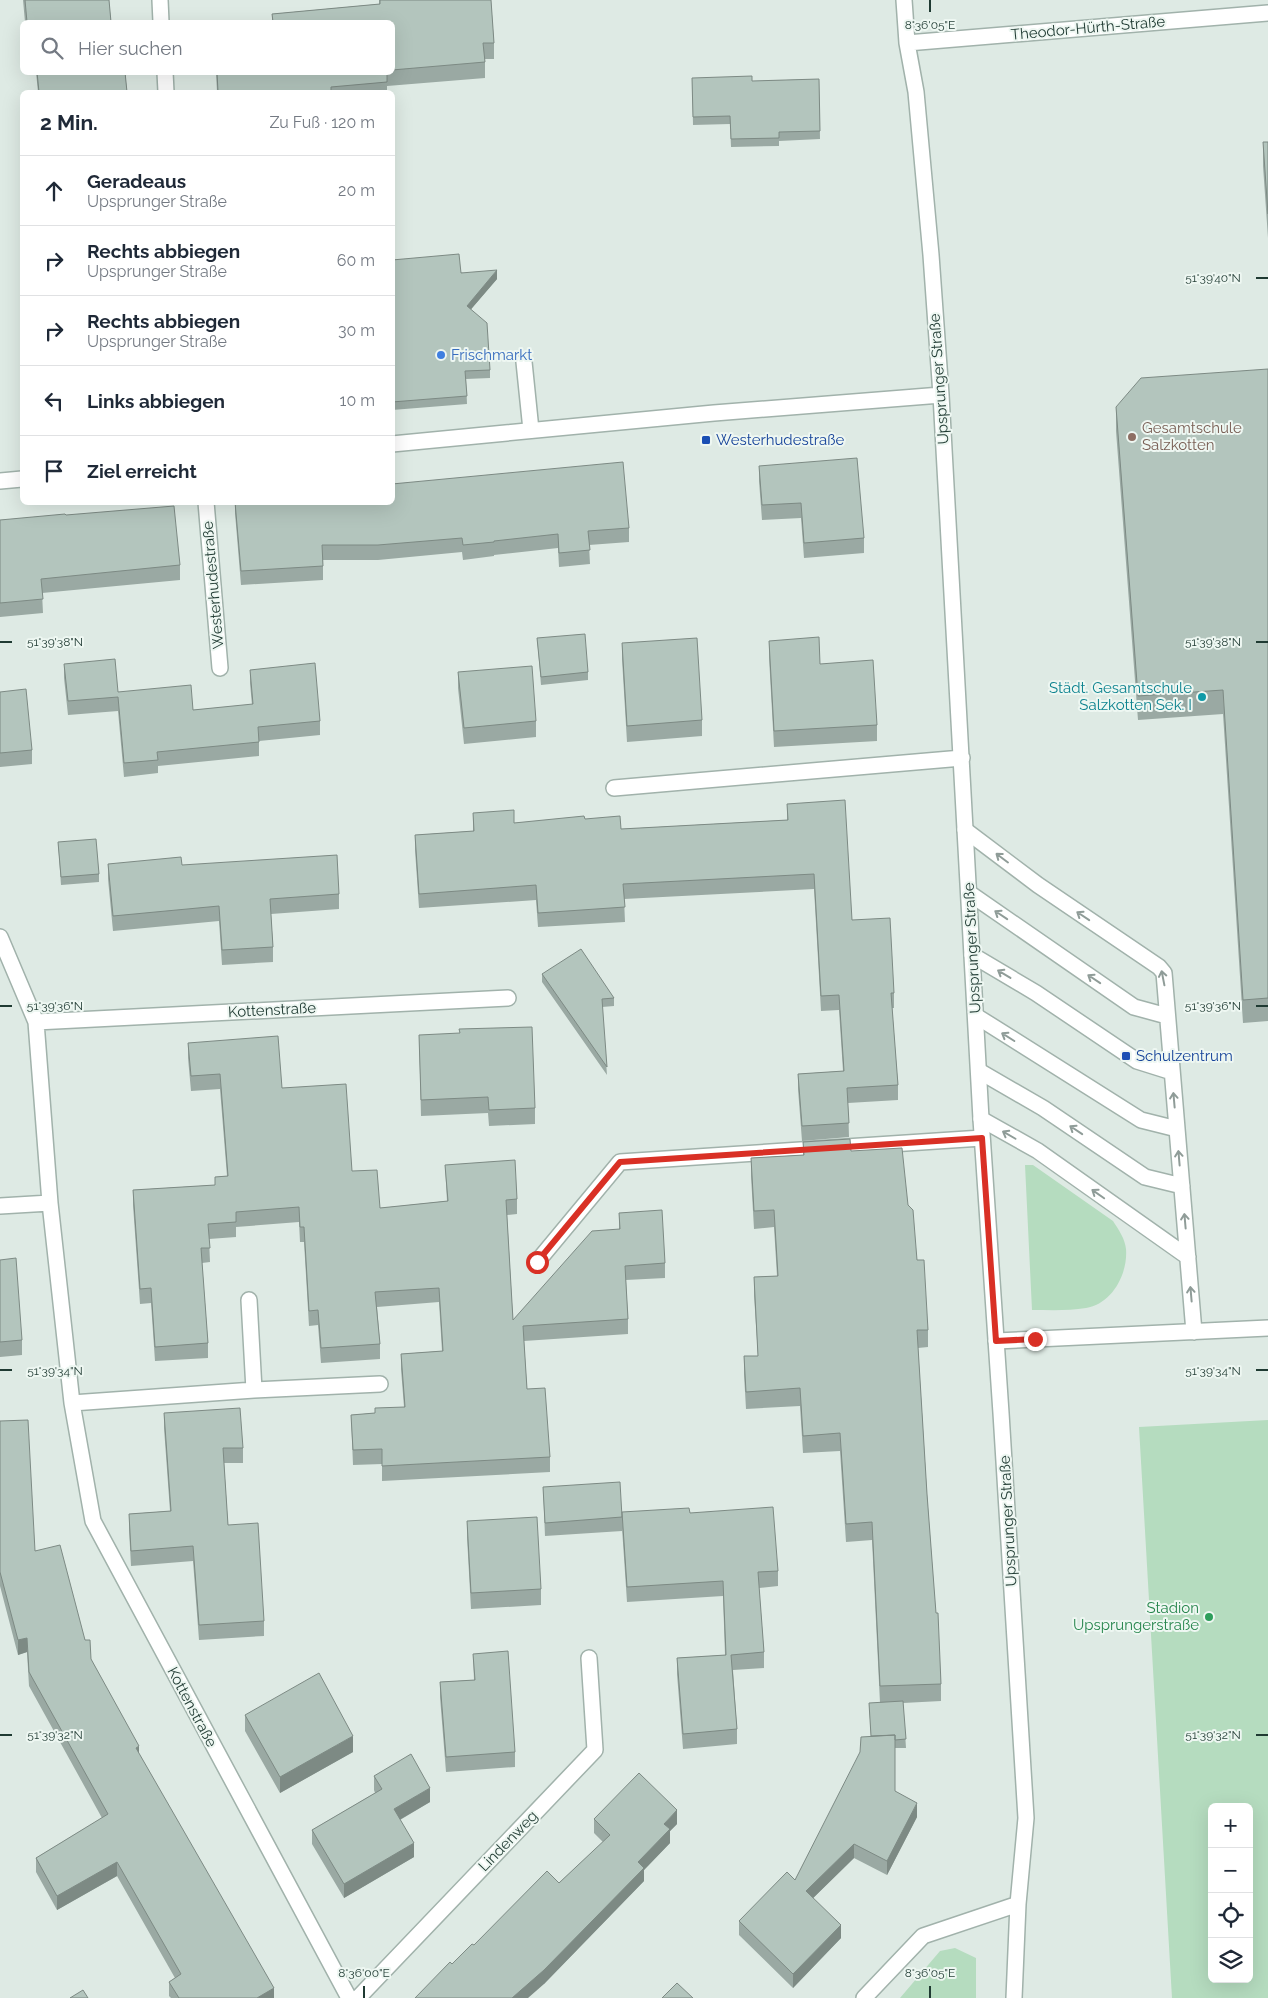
<!DOCTYPE html>
<html lang="de">
<meta charset="utf-8">
<style>
body{margin:0;font-family:Raleway,sans-serif;background:#f6f6f7;color:#1f2937}
.controls{position:absolute;right:15px;bottom:15px;display:grid;overflow:hidden;border-radius:8px;box-shadow:0 5px 20px #0002}
.controls button{width:45px;height:45px;display:grid;place-items:center;padding:0;border:0;border-bottom:1px solid #e0e1e3;background:#fff;color:#1f2937;font:25px sans-serif}
.stop{position:absolute;width:15px;height:15px;margin:-11px;border:4px solid #d93025;border-radius:50%;background:#fff}
.stop.end{background:#d93025;border-color:#fff;box-shadow:0 1px 5px #0008}
.list{margin:0;padding:0;list-style:none}
h2{display:flex;justify-content:space-between;align-items:center;height:65px;margin:0;padding:0 20px;font-size:21px}
h2 small{font-size:16px;font-weight:400;color:#747a83}
.list li{display:grid;grid-template-columns:32px 1fr auto;gap:15px;align-items:center;box-sizing:border-box;height:70px;padding:0 20px;border-top:1px solid #e0e1e3}
.list b{display:block;font-size:19px;white-space:nowrap}
.list p{margin:0;font-size:16px;white-space:nowrap;color:#747a83}
.list em{font-size:16px;font-style:normal;color:#747a83}
.icon{flex:none;width:28px;height:28px;fill:none;stroke:currentColor;stroke-width:2;stroke-linecap:round;stroke-linejoin:round}
.map{position:relative;flex:none;width:1268px;height:1998px;overflow:hidden}
.search{position:absolute;background:#fff;box-shadow:0 5px 20px #0002;left:20px;top:20px;width:375px;height:55px;display:flex;align-items:center;gap:12px;box-sizing:border-box;padding:0 18px;border-radius:8px;color:#747a83;font-size:19px}
.panel{position:absolute;background:#fff;box-shadow:0 5px 20px #0002;left:20px;top:90px;width:375px;height:415px;border-radius:8px}
.map>svg:first-child{display:block}
.green{fill:#b5dcbf;fill-rule:evenodd}
.lines{fill:none;stroke-linecap:round;stroke-linejoin:round}
.service-casing{stroke:#a1b2ab;stroke-width:18}
.minor-casing{stroke:#a1b2ab;stroke-width:18}
.service{stroke:#fff;stroke-width:15}
.minor{stroke:#fff;stroke-width:15}
.wall{fill:#9aa9a3}
.shaded-wall{fill:#7d8a84}
.building{fill:#b3c5bd;stroke:#7d8a84}
.oneway{stroke:#8f9c98}
.route{stroke:#d93025;stroke-width:6}
.ticks{fill:none;stroke:#1f3a32;stroke-width:2}
.shop-dot{fill:#3f7fe0;stroke:#eef7f2;stroke-width:2}
.education-dot{fill:#8d6e63;stroke:#eef7f2;stroke-width:2}
.transit-dot{fill:#1a4fb4;stroke:#eef7f2;stroke-width:2}
.culture-dot{fill:#0f9aa8;stroke:#eef7f2;stroke-width:2}
.leisure-dot{fill:#2e9e5b;stroke:#eef7f2;stroke-width:2}
.labels{text-anchor:middle;dominant-baseline:central;stroke-width:4;stroke-linejoin:round;paint-order:stroke}
.street-label{font-size:15px;fill:#1f3a32;stroke:#eef7f2}
.shop-label{font-size:15px;fill:#366cbe;stroke:#eef7f2;text-anchor:start}
.education-label{font-size:15px;fill:#785e54;stroke:#eef7f2;text-anchor:start}
.transit-label{font-size:15px;fill:#164399;stroke:#eef7f2;text-anchor:start}
.culture-label{font-size:15px;fill:#0d838f;stroke:#eef7f2;text-anchor:end}
.leisure-label{font-size:15px;fill:#27864d;stroke:#eef7f2;text-anchor:end}
.ticks-label{font-size:12px;text-anchor:middle;fill:#1f3a32;stroke:#eef7f2;stroke-width:4;stroke-linejoin:round;paint-order:stroke}
</style>
<div class="map">
<svg width="1268" height="1998" viewBox="0 0 1268 1998">
<rect width="100%" height="100%" fill="#deeae4"/>
<path class="green" d="M1025,1165H1033L1113,1221C1119,1230 1125,1239 1126,1249C1128,1274 1112,1304 1086,1308C1069,1311 1050,1310 1032,1310Z
M1268,1420V1998H1172L1139,1427ZM1212,1807H1249V1979H1212Z
M955,1948L976,1958V1998H900L940,1951Z"/>
<g class="lines">
<g class="service-casing">
<path id="service" d="M524,362L531,430
M965,830L1038,885L1159,967L1164,973L1194,1332
M969,893L1134,1007L1167,1016
M972,955L1036,993L1137,1061L1172,1072
M976,1016L1141,1120L1177,1129
M979,1071L1043,1108L1145,1177L1182,1186
M981,1119L1038,1151L1188,1257
M996,1341L1268,1328"/>
</g>
<g class="minor-casing">
<path id="minor" d="M160,0L161,22
M904,0L907,43L916,92L931,255L941,395L981,1119L1001,1413L1026,1818L1018,1904L1014,1998
M907,43L1268,13
M165,72L166,92
M392,444L714,413L941,395
M0,481L22,479
M206,502L220,668
M614,788L962,758
M0,937L36,1022L50,1203L72,1403L93,1521L349,1998
M36,1022L508,998
M0,1206L50,1203
M537,1262L620,1162L982,1138
M249,1300L254,1390
M72,1403L254,1390L380,1384
M358,1998L595,1750L589,1658
M864,1998L923,1936L1018,1904"/>
</g>
<use href="#service" class="service"/>
<use href="#minor" class="minor"/>
</g>
<path class="wall" d="M23,0H109L111,22H25Z
M379,0H491L494,43V59H485V78L387,86V92H217L216,72H392V22H272V14L379,4Z
M36,72H125L127,92H38Z
M692,78L752,81L819,79L820,139L779,141V146L731,147L730,124L693,125Z
M1263,142H1268V238L1263,166Z
M392,260L497,279L471,309L490,370V378L466,379L467,404L392,410Z
M1268,369V1021L1243,1023L1223,714L1138,720L1116,431V407Z
M759,466L864,538V553L804,558L801,518L762,520L759,481Z
M235,502L629,528V542L589,545L590,564L559,567L558,548L494,555V556L463,560L462,552L378,560H323V580L241,585L235,513Z
M66,515L180,565V580L42,593L43,613L0,617V520Z
M537,638L588,672V680L541,685Z
M769,641L820,664L877,725V741L774,747L769,657Z
M622,643L702,720V736L627,742L622,659Z
M64,664L118,692L193,710L252,705L250,683V670L320,721V735L259,741V756L158,766V773L124,777L118,711L68,715L64,678Z
M458,672L536,721V737L464,744L458,688Z
M0,692L32,750V764L0,767Z
M787,804L852,920L894,993V1008H892L898,1085V1100L848,1103L849,1137L802,1141L798,1089V1074L843,1071L839,1010L821,1011L814,889L624,899L625,922L538,927L536,900L419,908L415,850V835L473,831V813L514,823L585,819L621,829L787,820Z
M58,842L99,874V882L61,885Z
M108,864L182,865L339,894V909L271,914L273,947V962L222,965L219,921L113,931L108,879Z
M542,974L614,998V1006L602,1007L607,1075L542,982Z
M419,1035L535,1108V1124L489,1126L488,1113L421,1116Z
M188,1043L282,1088L352,1171L380,1208L447,1201L445,1165L517,1199V1214L507,1215L513,1320L619,1229V1213L665,1263V1278L626,1280L628,1319V1334L524,1341L527,1389L550,1457V1472L382,1481V1464L353,1465L351,1415L375,1413L404,1407L401,1369V1354L442,1351L439,1302L377,1307L380,1344V1359L321,1363L318,1325L309,1326L304,1242H300L299,1222L236,1227V1237L209,1239L210,1262L202,1263L208,1343V1358L155,1361L151,1303L140,1304L133,1205V1190L215,1185V1177L227,1176L220,1089L191,1091L188,1058Z
M803,1142L851,1151L908,1205L928,1330V1347L918,1348L927,1494L941,1684V1701L903,1703L906,1748H895V1791L917,1817L887,1875L854,1858L813,1898L841,1938L793,1988L739,1935V1921L795,1880L871,1736L869,1703H880L872,1540L846,1542L840,1451L803,1453L800,1406L746,1409L744,1374V1356H758L754,1295V1277L777,1276L774,1227L754,1229L751,1176V1158L803,1155Z
M0,1260L22,1340V1355L0,1357Z
M164,1413L243,1448V1463H224L228,1525L264,1621V1636L199,1640L193,1561L131,1566L129,1529V1514L170,1511L164,1428Z
M0,1421L35,1551L85,1640L91,1659L139,1754L274,1998H171L169,1996V1982L175,1978L117,1876L57,1910L36,1872V1858L102,1818L29,1686L27,1652L18,1655L0,1586Z
M543,1487L622,1517L690,1513L778,1571V1586L759,1588L764,1652V1668L733,1670L737,1729V1744L683,1749L677,1674V1658L725,1655L723,1596L627,1602L622,1528V1531L545,1536Z
M467,1521L541,1589V1605L471,1609L467,1537Z
M473,1654L515,1752V1767L446,1772L440,1697V1682L474,1680Z
M245,1715L353,1752L280,1793L245,1731Z
M374,1776L430,1802L400,1820L414,1857L344,1898L312,1844V1830L375,1793L374,1790Z
M594,1819L677,1824L670,1831V1843L644,1870V1881L544,1984L452,1964L474,1945L559,1883L603,1842L594,1833Z"/>
<path class="shaded-wall" d="M497,270V279L467,314V306Z
M27,1638V1652L18,1655V1640Z
M353,1736V1752L280,1793V1777Z
M139,1746V1760L136,1748Z
M430,1788V1802L394,1823V1809Z
M917,1803V1817L887,1875V1861Z
M677,1810V1824L670,1831V1843L644,1870V1881L544,1984L528,1998H512L638,1862L664,1824Z
M414,1843V1857L344,1898V1884Z
M854,1844V1858L806,1905V1891Z
M117,1862V1876L57,1910V1896Z
M841,1925V1938L793,1988V1974Z
M274,1988V1998H257Z"/>
<path class="building" d="M25,0H109L111,22H27Z
M380,0H491L494,43H483L485,62L392,70V22H273L272,14L380,4Z
M37,72H125L127,92H39Z
M217,72H387V82L331,87V92H230V91L218,92Z
M752,76V81L819,79L820,131L779,132V138L731,139L730,116L693,117L692,78Z
M1263,142H1268V214Z
M459,254L461,273L497,270L467,306L487,323L490,370L465,371L467,396L392,402V260Z
M1268,369V998L1243,1000L1223,690L1138,696L1116,407L1141,378Z
M857,458L864,538L804,543L801,503L762,505L759,466Z
M623,462L629,528L588,531L590,550L559,553L558,534L494,541V542L463,545L462,538L378,545H322L323,566L241,571L235,502H392V484Z
M174,506L180,565L41,579L43,599L0,603V520L65,514L66,515Z
M585,634L588,672L541,677L537,638Z
M819,637L820,664L873,660L877,725L774,731L769,641Z
M697,638L702,720L627,726L622,643Z
M115,659L118,692L191,685L193,710L253,704L250,670L315,663L320,721L258,727L259,742L157,752L158,760L124,763L118,697L68,701L64,664Z
M532,666L536,721L464,728L458,672Z
M26,689L32,750L0,753V692Z
M845,800L852,920L890,918L894,993H891L898,1085L847,1088L849,1123L802,1126L798,1074L844,1071L839,995L821,996L814,874L623,884L625,907L538,913L536,885L419,894L415,835L474,831L473,813L514,810V823L584,816L585,819L620,816L621,829L788,820L787,804Z
M96,839L99,874L61,877L58,842Z
M337,855L339,894L270,899L273,947L222,950L219,906L113,916L108,864L181,857L182,865Z
M581,949L614,998L602,999L607,1067L542,974Z
M532,1027L535,1108L489,1110L488,1097L421,1100L419,1035L460,1033L459,1029Z
M278,1036L282,1088L346,1084L352,1171L377,1170L380,1208L448,1201L445,1165L515,1160L517,1199L506,1200L513,1320L592,1231L620,1229L619,1213L662,1210L665,1263L625,1266L628,1319L523,1326L527,1389L545,1388L550,1457L382,1466V1449L353,1450L351,1415L375,1413V1408L405,1407L401,1354L443,1351L439,1288L375,1292L380,1344L321,1348L318,1310L309,1311L304,1227H300L299,1207L236,1212V1222L208,1224L210,1248H201L208,1343L155,1347L151,1288L140,1289L133,1190L215,1185V1177L228,1176L220,1074L191,1076L188,1043Z
M850,1139L851,1151L902,1148L908,1205L913,1210L917,1260H924L928,1330H917L927,1494L936,1613H938L941,1684L880,1686L872,1522L846,1524L840,1433L803,1436L800,1388L746,1392L744,1356H758L754,1277L778,1276L774,1210L754,1211L751,1158L804,1155L803,1142Z
M16,1258L22,1340L0,1342V1260Z
M240,1408L243,1448H223L228,1525L258,1523L264,1621L199,1625L193,1546L131,1551L129,1514L171,1511L164,1413Z
M28,1420L35,1551L60,1545L85,1640H90L91,1659L139,1746L136,1748L274,1988L257,1998H179L169,1982L181,1974L117,1862L57,1896L36,1858L108,1814L29,1672L27,1638L18,1640L0,1572V1421Z
M620,1482L622,1517L545,1523L543,1487Z
M773,1507L778,1571L758,1572L764,1652L731,1655L737,1729L683,1734L677,1658L726,1655L723,1581L627,1587L622,1512L689,1508L690,1513Z
M537,1517L541,1589L471,1593L467,1521Z
M508,1651L515,1752L446,1757L440,1682L475,1680L473,1654Z
M319,1673L353,1736L280,1777L245,1715Z
M903,1701L906,1739L895,1740V1735L871,1736L869,1703Z
M895,1735V1791L917,1803L887,1861L854,1844L806,1891L841,1925L793,1974L739,1921L787,1872L795,1880L860,1752L861,1737Z
M411,1754L430,1788L394,1809L414,1843L344,1884L312,1830L382,1789L374,1776Z
M639,1773L677,1810L664,1824L670,1829L638,1862L644,1868L544,1970L512,1998H415L450,1962L452,1964L472,1944L474,1945L547,1871L559,1883L610,1835L594,1819Z
M677,1983L693,1998H662Z
M83,1990L88,1998H70Z"/>
<defs><path id="oneway-shaft" d="M-6 0H5M1.5-3L5.5 0L1.5 3" fill="none" stroke-width="1.6" stroke-linecap="round" stroke-linejoin="round" transform="scale(1.25)"/></defs>
<g class="oneway">
<use href="#oneway-shaft" transform="translate(1002 858) rotate(-143)"/>
<use href="#oneway-shaft" transform="translate(1001 915) rotate(-146)"/>
<use href="#oneway-shaft" transform="translate(1083 916) rotate(-146)"/>
<use href="#oneway-shaft" transform="translate(1004 974) rotate(-149)"/>
<use href="#oneway-shaft" transform="translate(1163 978) rotate(-101)"/>
<use href="#oneway-shaft" transform="translate(1094 979) rotate(-146)"/>
<use href="#oneway-shaft" transform="translate(1008 1037) rotate(-148)"/>
<use href="#oneway-shaft" transform="translate(1174 1100) rotate(-95)"/>
<use href="#oneway-shaft" transform="translate(1076 1130) rotate(-146)"/>
<use href="#oneway-shaft" transform="translate(1009 1135) rotate(-150)"/>
<use href="#oneway-shaft" transform="translate(1179 1158) rotate(-95)"/>
<use href="#oneway-shaft" transform="translate(1098 1194) rotate(-145)"/>
<use href="#oneway-shaft" transform="translate(1185 1221) rotate(-95)"/>
<use href="#oneway-shaft" transform="translate(1191 1294) rotate(-95)"/>
</g>
<g class="lines">
<path class="route" d="M537,1262L620,1162L982,1138L996,1341L1035,1339"/>
</g>
<path class="ticks" d="M930,0V12M1256,278H1268M0,642H12M1256,642H1268M0,1006H12M1256,1006H1268M0,1370H12M1256,1370H1268M0,1735H12M1256,1735H1268M364,1986V1998M930,1986V1998"/>
<circle class="shop-dot" cx="441" cy="355" r="5"/>
<circle class="education-dot" cx="1132" cy="437" r="5"/>
<g class="transit-dot">
<rect x="701" y="435" width="10" height="10" rx="2.5"/>
<rect x="1121" y="1051" width="10" height="10" rx="2.5"/>
</g>
<circle class="culture-dot" cx="1202" cy="697" r="5"/>
<circle class="leisure-dot" cx="1209" cy="1617" r="5"/>
<g class="labels">
<g class="street-label">
<text transform="translate(1088 28) rotate(-5)">Theodor-Hürth-Straße</text>
<text transform="translate(939 379) rotate(-94)">Upsprunger Straße</text>
<text transform="translate(213 585) rotate(-95)">Westerhudestraße</text>
<text transform="translate(972 948) rotate(-93)">Upsprunger Straße</text>
<text transform="translate(272 1010) rotate(-3)">Kottenstraße</text>
<text transform="translate(1008 1521) rotate(-93)">Upsprunger Straße</text>
<text transform="translate(192 1707) rotate(62)">Kottenstraße</text>
<text transform="translate(508 1841) rotate(-46)">Lindenweg</text>
</g>
<g class="shop-label">
<text x="451" y="355">Frischmarkt</text>
</g>
<g class="education-label">
<text x="1142" y="428">Gesamtschule<tspan x="1142" dy="17">Salzkotten</tspan></text>
</g>
<g class="transit-label">
<text x="716" y="440">Westerhudestraße</text>
<text x="1136" y="1056">Schulzentrum</text>
</g>
<g class="culture-label">
<text x="1192" y="688">Städt. Gesamtschule<tspan x="1192" dy="17">Salzkotten Sek. I</tspan></text>
</g>
<g class="leisure-label">
<text x="1199" y="1608">Stadion<tspan x="1199" dy="17">Upsprungerstraße</tspan></text>
</g>
</g>
<g class="ticks-label">
<text x="930" y="29">8°36'05"E</text>
<text x="1213" y="282">51°39'40"N</text>
<text x="55" y="646">51°39'38"N</text>
<text x="1213" y="646">51°39'38"N</text>
<text x="55" y="1010">51°39'36"N</text>
<text x="1213" y="1010">51°39'36"N</text>
<text x="55" y="1375">51°39'34"N</text>
<text x="1213" y="1375">51°39'34"N</text>
<text x="55" y="1739">51°39'32"N</text>
<text x="1213" y="1739">51°39'32"N</text>
<text x="364" y="1977">8°36'00"E</text>
<text x="930" y="1977">8°36'05"E</text>
</g>
</svg>
<div class="controls">
<button>+</button>
<button>−</button>
<button><svg class="icon" aria-label="locate" viewBox="0 0 24 24"><circle cx="12" cy="12" r="6"/><path d="M12 2v4M12 18v4M2 12h4M18 12h4"/></svg></button>
<button><svg class="icon" aria-label="layers" viewBox="0 0 24 24"><path d="M12 4l9 5-9 5-9-5zM3 14l9 5 9-5"/></svg></button>
</div>
<div class="stop" style="left:537px;top:1262px"></div>
<div class="stop end" style="left:1035px;top:1339px"></div>
<div class="search"><svg class="icon" aria-label="search" viewBox="0 0 24 24"><circle cx="10" cy="10" r="6"/><path d="M15 15l6 6"/></svg>Hier suchen</div>
<section class="panel">
<h2>2 Min.<small>Zu Fuß · 120 m</small></h2>
<ul class="list">
<li><svg class="icon" aria-label="ahead" viewBox="0 0 24 24"><path d="M12 20V5M6 11l6-6 6 6"/></svg><div><b>Geradeaus</b><p>Upsprunger Straße</p></div><em>20 m</em></li>
<li><svg class="icon" aria-label="right" viewBox="0 0 24 24"><path d="M7 20v-9h11M14 6l5 5-5 5"/></svg><div><b>Rechts abbiegen</b><p>Upsprunger Straße</p></div><em>60 m</em></li>
<li><svg class="icon" aria-label="right" viewBox="0 0 24 24"><path d="M7 20v-9h11M14 6l5 5-5 5"/></svg><div><b>Rechts abbiegen</b><p>Upsprunger Straße</p></div><em>30 m</em></li>
<li><svg class="icon" aria-label="left" viewBox="0 0 24 24"><path d="M17 20v-9H6M10 6l-5 5 5 5"/></svg><div><b>Links abbiegen</b></div><em>10 m</em></li>
<li><svg class="icon" aria-label="arrive" viewBox="0 0 24 24"><path d="M6 21V4h12l-3 4 3 4H6"/></svg><div><b>Ziel erreicht</b></div></li>
</ul>
</section>
</div>
